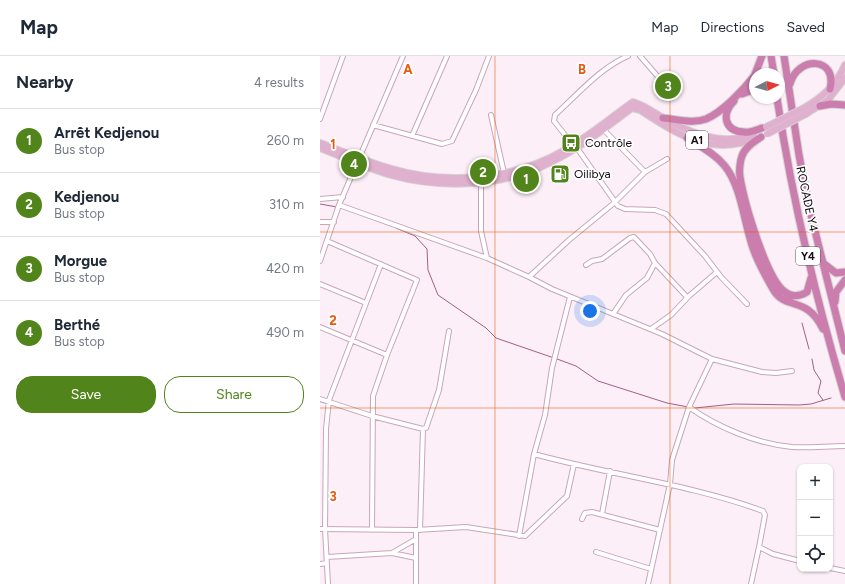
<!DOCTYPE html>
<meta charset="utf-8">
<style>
body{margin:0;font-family:Figtree,sans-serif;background:#f6f6f7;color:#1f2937}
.controls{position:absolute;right:12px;bottom:12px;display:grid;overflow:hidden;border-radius:8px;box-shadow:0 1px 3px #0004}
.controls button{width:36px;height:36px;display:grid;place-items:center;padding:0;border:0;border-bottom:1px solid #e0e1e3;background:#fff;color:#1f2937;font:20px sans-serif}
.compass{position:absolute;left:429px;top:12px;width:36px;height:36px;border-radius:50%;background:#fff;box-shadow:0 1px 3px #0004;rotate:84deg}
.you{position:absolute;left:270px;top:255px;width:14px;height:14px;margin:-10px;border:3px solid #fff;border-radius:50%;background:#1a73e8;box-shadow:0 0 0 6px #1a73e833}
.badge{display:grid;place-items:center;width:26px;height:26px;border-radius:50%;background:#51851b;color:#fff;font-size:13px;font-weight:700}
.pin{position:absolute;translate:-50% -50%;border:2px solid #fff;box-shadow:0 1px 4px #0006}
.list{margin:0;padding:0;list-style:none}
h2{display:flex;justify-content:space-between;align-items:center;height:52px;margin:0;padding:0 16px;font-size:17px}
h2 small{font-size:13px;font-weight:400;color:#747a83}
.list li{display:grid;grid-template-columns:26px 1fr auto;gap:12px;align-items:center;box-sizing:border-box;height:64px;padding:0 16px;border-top:1px solid #e0e1e3}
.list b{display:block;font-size:15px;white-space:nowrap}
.list p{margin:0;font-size:13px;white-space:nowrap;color:#747a83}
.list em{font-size:13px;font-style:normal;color:#747a83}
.actions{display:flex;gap:8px;padding:12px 16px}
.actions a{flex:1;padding:9px 0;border:1px solid #51851b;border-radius:16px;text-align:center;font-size:14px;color:#51851b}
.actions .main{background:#51851b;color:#fff}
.icon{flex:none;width:22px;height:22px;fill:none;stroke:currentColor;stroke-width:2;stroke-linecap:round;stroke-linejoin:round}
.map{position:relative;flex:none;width:525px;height:528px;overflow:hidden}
header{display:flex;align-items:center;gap:24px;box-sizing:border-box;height:56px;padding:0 20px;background:#fff;border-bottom:1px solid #e0e1e3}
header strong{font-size:19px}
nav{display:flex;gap:22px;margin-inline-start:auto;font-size:14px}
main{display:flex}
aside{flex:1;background:#fff}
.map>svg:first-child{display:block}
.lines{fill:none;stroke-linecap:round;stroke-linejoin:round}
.stream{stroke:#9f6087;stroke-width:1}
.street-casing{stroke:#c8a6ba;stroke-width:6}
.primary-casing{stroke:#d5d3d4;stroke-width:8}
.highway-casing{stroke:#d5d3d4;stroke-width:9}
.street{stroke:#fff;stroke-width:4}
.primary{stroke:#e0b1ce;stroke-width:6}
.highway{stroke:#cb7dae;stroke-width:7}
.primary-bridge-casing{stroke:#d5d3d4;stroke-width:8;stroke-linecap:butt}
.primary-bridge{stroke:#e0b1ce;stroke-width:6}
.grid{fill:none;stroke:#e8590c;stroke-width:1;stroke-opacity:0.55}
.labels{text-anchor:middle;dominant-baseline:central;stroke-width:3.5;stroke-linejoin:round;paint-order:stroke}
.shield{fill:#fff;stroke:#5b5458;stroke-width:1}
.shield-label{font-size:11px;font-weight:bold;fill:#150a11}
.poi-label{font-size:12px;fill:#150a11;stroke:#fff;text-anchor:start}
.street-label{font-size:12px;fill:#150a11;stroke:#fff}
.grid-label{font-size:13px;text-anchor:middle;font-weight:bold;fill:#e8590c;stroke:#fff;stroke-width:3.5;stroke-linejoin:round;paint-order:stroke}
</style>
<header>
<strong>Map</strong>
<nav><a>Map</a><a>Directions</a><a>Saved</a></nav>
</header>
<main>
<aside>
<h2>Nearby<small>4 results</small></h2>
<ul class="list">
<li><span class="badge">1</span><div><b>Arrêt Kedjenou</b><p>Bus stop</p></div><em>260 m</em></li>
<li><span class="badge">2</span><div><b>Kedjenou</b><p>Bus stop</p></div><em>310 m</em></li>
<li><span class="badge">3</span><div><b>Morgue</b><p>Bus stop</p></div><em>420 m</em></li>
<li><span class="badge">4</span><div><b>Berthé</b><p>Bus stop</p></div><em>490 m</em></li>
</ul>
<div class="actions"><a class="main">Save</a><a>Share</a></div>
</aside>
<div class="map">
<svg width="525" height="528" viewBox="0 0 525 528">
<rect width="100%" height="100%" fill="#fdeff7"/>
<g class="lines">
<path class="stream" d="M0,148L17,151
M76,172L95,180L107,193L108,214L118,239L166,272L176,282L234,302
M482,267L489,293
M237,303L256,310L278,325L347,347L368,351
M492,303L494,314L501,325L498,337L503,344
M375,352L414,348L479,349L491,348L511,342"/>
<g class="street-casing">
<path id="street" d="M320,0L340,23
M171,59L184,117
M0,63L23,0
M53,69L122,88L132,85L156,34L169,0
M283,73L325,116L347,103
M92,80L127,0
M253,89L234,65L235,59C257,39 280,12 308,0
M257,92L298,150L305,153L335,154L346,158L385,200L401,221L427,248
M161,126V175L167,202L209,221L232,233L342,278L392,303L442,316L456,317L472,315
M0,143L23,141
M19,149L167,202
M0,166H14
M0,205L19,149L83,0
M266,209L272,205L282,203L310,182L314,181L330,198L335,207L367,241
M209,221L249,184L294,147L325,116
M0,228L46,247
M293,258L306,239L327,222L335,207
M0,271L67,299L97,224L7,185
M331,273L351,259L369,240L397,216
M0,343L52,360L103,373L106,372L119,334L129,275
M369,351C397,371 437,388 472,391C489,392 508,390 525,390
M214,398C290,419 369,428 443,455L445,459L439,491
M282,458L290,415
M262,463L265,457L272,456L340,474
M0,473L96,474L146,471L205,480L247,440L254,408
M52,474L53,340L67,299
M100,474L103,373
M199,480L214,398L225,359L232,312L250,241
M276,496L331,513
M72,497L96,502
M7,501L72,497L96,483
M0,508L7,507
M510,512L525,515
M8,528L5,473L6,373L9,344L61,208
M96,528V474
M328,528L350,428L352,404L369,351L392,303
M431,528L439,491L453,498L480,505"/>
</g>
<g class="primary-casing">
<path id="primary" d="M484,52C503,41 516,29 525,9
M486,58L508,44L525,22
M0,87C24,96 47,106 72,113C127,129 193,124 243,95C268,81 290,62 313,46C324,49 333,56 343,62C371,77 403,92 434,77
M0,92C23,101 47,112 71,119C122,133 184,131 231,106C261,92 286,71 312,52L320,54C357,78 391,101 436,82"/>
</g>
<g class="highway-casing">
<path id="highway" d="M451,0L454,18
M464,0L479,99L489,151L525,295
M435,18L442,0
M470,28C477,0 518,0 510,33
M422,38L435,33
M457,42C472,143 496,243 525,341
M414,45C402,57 403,75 424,76C429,77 437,74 442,72
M500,50L511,48L525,49
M343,62C356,63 373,68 386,63C403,56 424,33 435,19
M441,81C434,86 425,91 422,100C420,105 419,115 420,121C424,145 446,223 465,236C472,242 480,240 487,236L491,222
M367,82C380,90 394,97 404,109C422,130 424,169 434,195C439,208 446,221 453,233C465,255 487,239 503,273
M503,207L516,217L525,216
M515,246L516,236L525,224"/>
</g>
<use href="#street" class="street"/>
<use href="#primary" class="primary"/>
<use href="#highway" class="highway"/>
<g class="primary-bridge-casing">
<path id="primary-bridge" d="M446,71L484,52
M447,78L486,58"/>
</g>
<use href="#primary-bridge" class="primary-bridge"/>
</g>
<path class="grid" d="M175,0V528M350,0V528M0,176H525M0,352H525"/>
<defs>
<g id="bus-square" transform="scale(1)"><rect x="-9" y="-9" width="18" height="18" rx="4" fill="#51851b" stroke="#fff"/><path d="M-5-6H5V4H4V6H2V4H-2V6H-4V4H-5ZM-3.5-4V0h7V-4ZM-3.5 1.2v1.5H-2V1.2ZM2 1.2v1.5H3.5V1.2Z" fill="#fff"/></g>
<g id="fuel-square" transform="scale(1)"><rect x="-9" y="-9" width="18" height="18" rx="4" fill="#51851b" stroke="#fff"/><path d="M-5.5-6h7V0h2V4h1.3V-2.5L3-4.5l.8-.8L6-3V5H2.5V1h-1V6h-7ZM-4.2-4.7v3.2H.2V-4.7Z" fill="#fff"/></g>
</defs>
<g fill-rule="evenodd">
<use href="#bus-square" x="251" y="87"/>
<use href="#fuel-square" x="240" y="118"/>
</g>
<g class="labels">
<g class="shield">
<rect x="366" y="75" width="22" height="18" rx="3"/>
<rect x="476" y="191" width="24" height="18" rx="3"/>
</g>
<g class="shield-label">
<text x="377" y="84">A1</text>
<text x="488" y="200">Y4</text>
</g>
<g class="poi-label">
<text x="265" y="87">Contrôle</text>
<text x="254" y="118">Oilibya</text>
</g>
<g class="street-label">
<text transform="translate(487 143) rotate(78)">ROCADE Y4</text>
</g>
</g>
<g class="grid-label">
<text x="88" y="18">A</text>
<text x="262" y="18">B</text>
<text x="13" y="93">1</text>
<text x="13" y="269">2</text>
<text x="13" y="445">3</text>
</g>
</svg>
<div class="controls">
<button>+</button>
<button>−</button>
<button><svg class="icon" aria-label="locate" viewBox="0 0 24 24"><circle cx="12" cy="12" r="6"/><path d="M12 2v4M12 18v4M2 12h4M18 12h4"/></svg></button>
</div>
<svg class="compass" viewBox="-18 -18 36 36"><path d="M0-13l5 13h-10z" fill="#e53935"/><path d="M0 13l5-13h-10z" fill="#747a83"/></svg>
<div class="you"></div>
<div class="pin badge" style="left:206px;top:123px">1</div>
<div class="pin badge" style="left:163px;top:116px">2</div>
<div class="pin badge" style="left:348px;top:30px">3</div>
<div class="pin badge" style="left:34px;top:108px">4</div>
</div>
</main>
